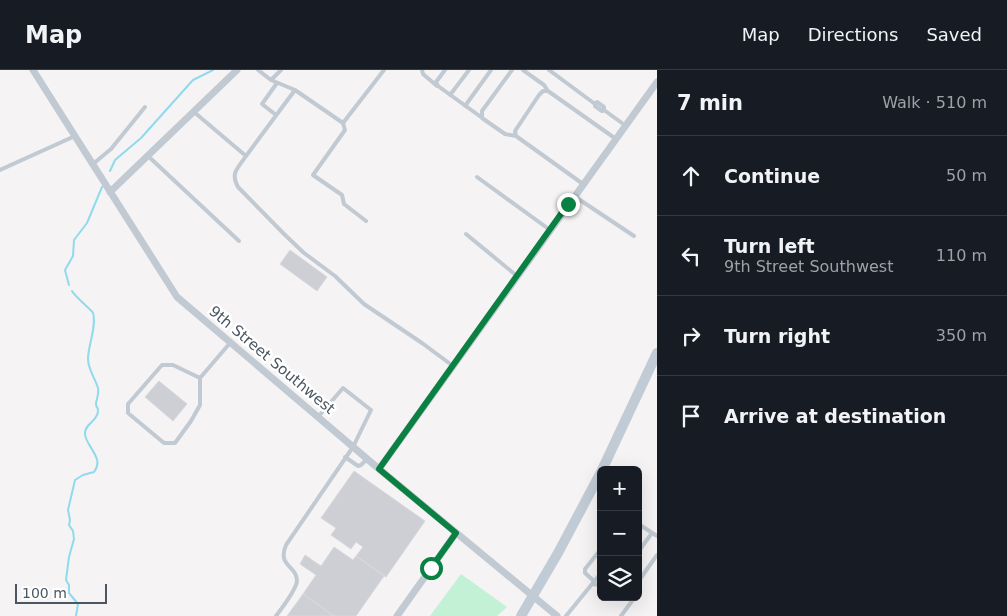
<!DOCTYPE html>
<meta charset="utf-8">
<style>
body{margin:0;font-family:"DejaVu Sans",sans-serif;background:#242831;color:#f1f3f6}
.controls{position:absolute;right:15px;bottom:15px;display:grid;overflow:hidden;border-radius:8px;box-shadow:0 5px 20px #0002}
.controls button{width:45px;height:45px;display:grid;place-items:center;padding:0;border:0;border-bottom:1px solid #363941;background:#171b24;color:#f1f3f6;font:25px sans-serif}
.scale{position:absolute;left:15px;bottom:12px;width:92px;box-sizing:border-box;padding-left:5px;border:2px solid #4a5661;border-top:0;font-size:14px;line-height:18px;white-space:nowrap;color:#4a5661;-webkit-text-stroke:4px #fff;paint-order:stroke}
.stop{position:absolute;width:15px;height:15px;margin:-11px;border:4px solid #0b8043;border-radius:50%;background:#fff}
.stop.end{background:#0b8043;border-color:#fff;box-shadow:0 1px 5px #0008}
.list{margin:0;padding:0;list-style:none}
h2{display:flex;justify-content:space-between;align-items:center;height:65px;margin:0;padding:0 20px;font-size:21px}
h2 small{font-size:16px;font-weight:400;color:#9ea1a6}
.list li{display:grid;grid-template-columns:32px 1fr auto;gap:15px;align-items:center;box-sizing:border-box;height:80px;padding:0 20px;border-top:1px solid #363941}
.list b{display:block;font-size:19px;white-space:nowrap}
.list p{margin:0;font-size:16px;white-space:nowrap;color:#9ea1a6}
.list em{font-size:16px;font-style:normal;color:#9ea1a6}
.icon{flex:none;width:28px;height:28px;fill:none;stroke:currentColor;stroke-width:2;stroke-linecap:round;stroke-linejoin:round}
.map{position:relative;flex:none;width:657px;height:546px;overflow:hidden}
header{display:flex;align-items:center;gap:30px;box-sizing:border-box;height:70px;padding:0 25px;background:#171b24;border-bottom:1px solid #363941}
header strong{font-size:24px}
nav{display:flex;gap:28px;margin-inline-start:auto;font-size:18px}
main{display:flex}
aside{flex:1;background:#171b24}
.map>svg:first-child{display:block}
.green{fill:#c3f1d5}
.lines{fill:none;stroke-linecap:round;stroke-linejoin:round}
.stream{stroke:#90daee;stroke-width:2}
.building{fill:#cdcfd5;stroke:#d7d9de}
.service{stroke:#c1cad2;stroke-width:4}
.minor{stroke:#c1cad2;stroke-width:7}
.secondary{stroke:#c1cbd6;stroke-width:10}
.route{stroke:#0b8043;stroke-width:6}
.labels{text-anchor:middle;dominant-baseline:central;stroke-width:5;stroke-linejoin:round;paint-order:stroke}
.street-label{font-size:15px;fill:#4a5661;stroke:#fff}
</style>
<header>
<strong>Map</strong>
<nav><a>Map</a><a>Directions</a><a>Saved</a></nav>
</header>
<main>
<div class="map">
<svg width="657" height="546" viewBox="0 0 657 546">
<rect width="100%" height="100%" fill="#f5f3f3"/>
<path class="green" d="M461,504L507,537L497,546H430Z"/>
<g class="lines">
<path class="stream" d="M110,101L115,90L141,68L193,10L213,0
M69,215L65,200L73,186L74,170L87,153L102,117
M72,221C76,228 92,240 93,243C97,255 88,276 88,289C88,299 95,308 98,318C99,324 97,328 96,333C96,340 98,335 98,341C98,351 84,354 85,364C86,377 105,388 94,402L83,405L75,410L68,440L70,450L69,455L73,461L74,469L69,487L66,510L69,515V523L78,534L76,546"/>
</g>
<path class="building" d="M290,180L327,207L317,221L280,194Z
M159,311L187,334L173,351L145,327Z
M354,401L425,451L386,507L356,486L363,477L356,472L351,479L331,465L336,458L321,448Z
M334,477L353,490L356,486L384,506L356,546H334L303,524L316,505L300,494L305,485L321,496Z
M303,524L334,546H287Z"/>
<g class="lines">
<path class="service" d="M422,0L423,4L437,16
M445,0L436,12L438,16L481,47
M512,0L482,41V48L505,64L516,66L583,114
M523,0L544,15L548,21L616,69
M549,0L595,34V36L602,41L604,40
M271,10L281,0
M295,20L343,53
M450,25L469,0
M595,34L597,32L604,37V40L626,56
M465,36L491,0
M194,42L246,86L295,20L271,10L258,0
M276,45L262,34L277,13
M516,66L515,61L539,25L543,21H548
M148,86L239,171
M246,86C238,98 230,103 238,117L284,164L304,183L335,206L364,234L422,273L453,296
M93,94L111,79L145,37
M0,100L75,66
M477,107L550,160
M574,126L634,166
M366,151L344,134L342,125L313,105L345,60L343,53L384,0
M466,164L517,206
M200,308L173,295H162L128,334V343L164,373H175L191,351L200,335V308L230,273
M345,387L358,396L361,395L367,389
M638,457L640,455L657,466
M638,482L652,463
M594,511L585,503V499L601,479
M638,512L657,485
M592,514L601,515
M276,546C282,538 296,520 297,511C297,495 277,497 286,475L353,377L371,340L343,318L318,347
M566,546L601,503
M621,546L635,527"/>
<path class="minor" d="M33,0L177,227L379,399L557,546
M110,122L237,0
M379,399L657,12
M397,546L456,463"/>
<path class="secondary" d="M602,400L657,283
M521,546L558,483L601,402"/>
</g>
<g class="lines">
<path class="route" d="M431,498L456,463L379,399L568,134"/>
</g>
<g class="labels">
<g class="street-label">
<text transform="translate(272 290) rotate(40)">9th Street Southwest</text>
</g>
</g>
</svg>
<div class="controls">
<button>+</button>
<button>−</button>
<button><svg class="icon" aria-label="layers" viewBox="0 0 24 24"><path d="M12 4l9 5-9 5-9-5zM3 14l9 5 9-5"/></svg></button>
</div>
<div class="scale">100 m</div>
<div class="stop" style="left:431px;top:498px"></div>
<div class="stop end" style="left:568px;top:134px"></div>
</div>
<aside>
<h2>7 min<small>Walk · 510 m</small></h2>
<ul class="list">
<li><svg class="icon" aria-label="ahead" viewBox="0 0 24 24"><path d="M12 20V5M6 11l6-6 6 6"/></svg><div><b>Continue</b></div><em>50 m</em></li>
<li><svg class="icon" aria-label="left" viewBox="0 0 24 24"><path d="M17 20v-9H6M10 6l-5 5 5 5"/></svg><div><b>Turn left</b><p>9th Street Southwest</p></div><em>110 m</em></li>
<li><svg class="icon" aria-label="right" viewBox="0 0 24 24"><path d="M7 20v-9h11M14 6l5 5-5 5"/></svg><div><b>Turn right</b></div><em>350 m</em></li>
<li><svg class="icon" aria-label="arrive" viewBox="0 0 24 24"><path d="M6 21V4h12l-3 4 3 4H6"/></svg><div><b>Arrive at destination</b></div></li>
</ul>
</aside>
</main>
